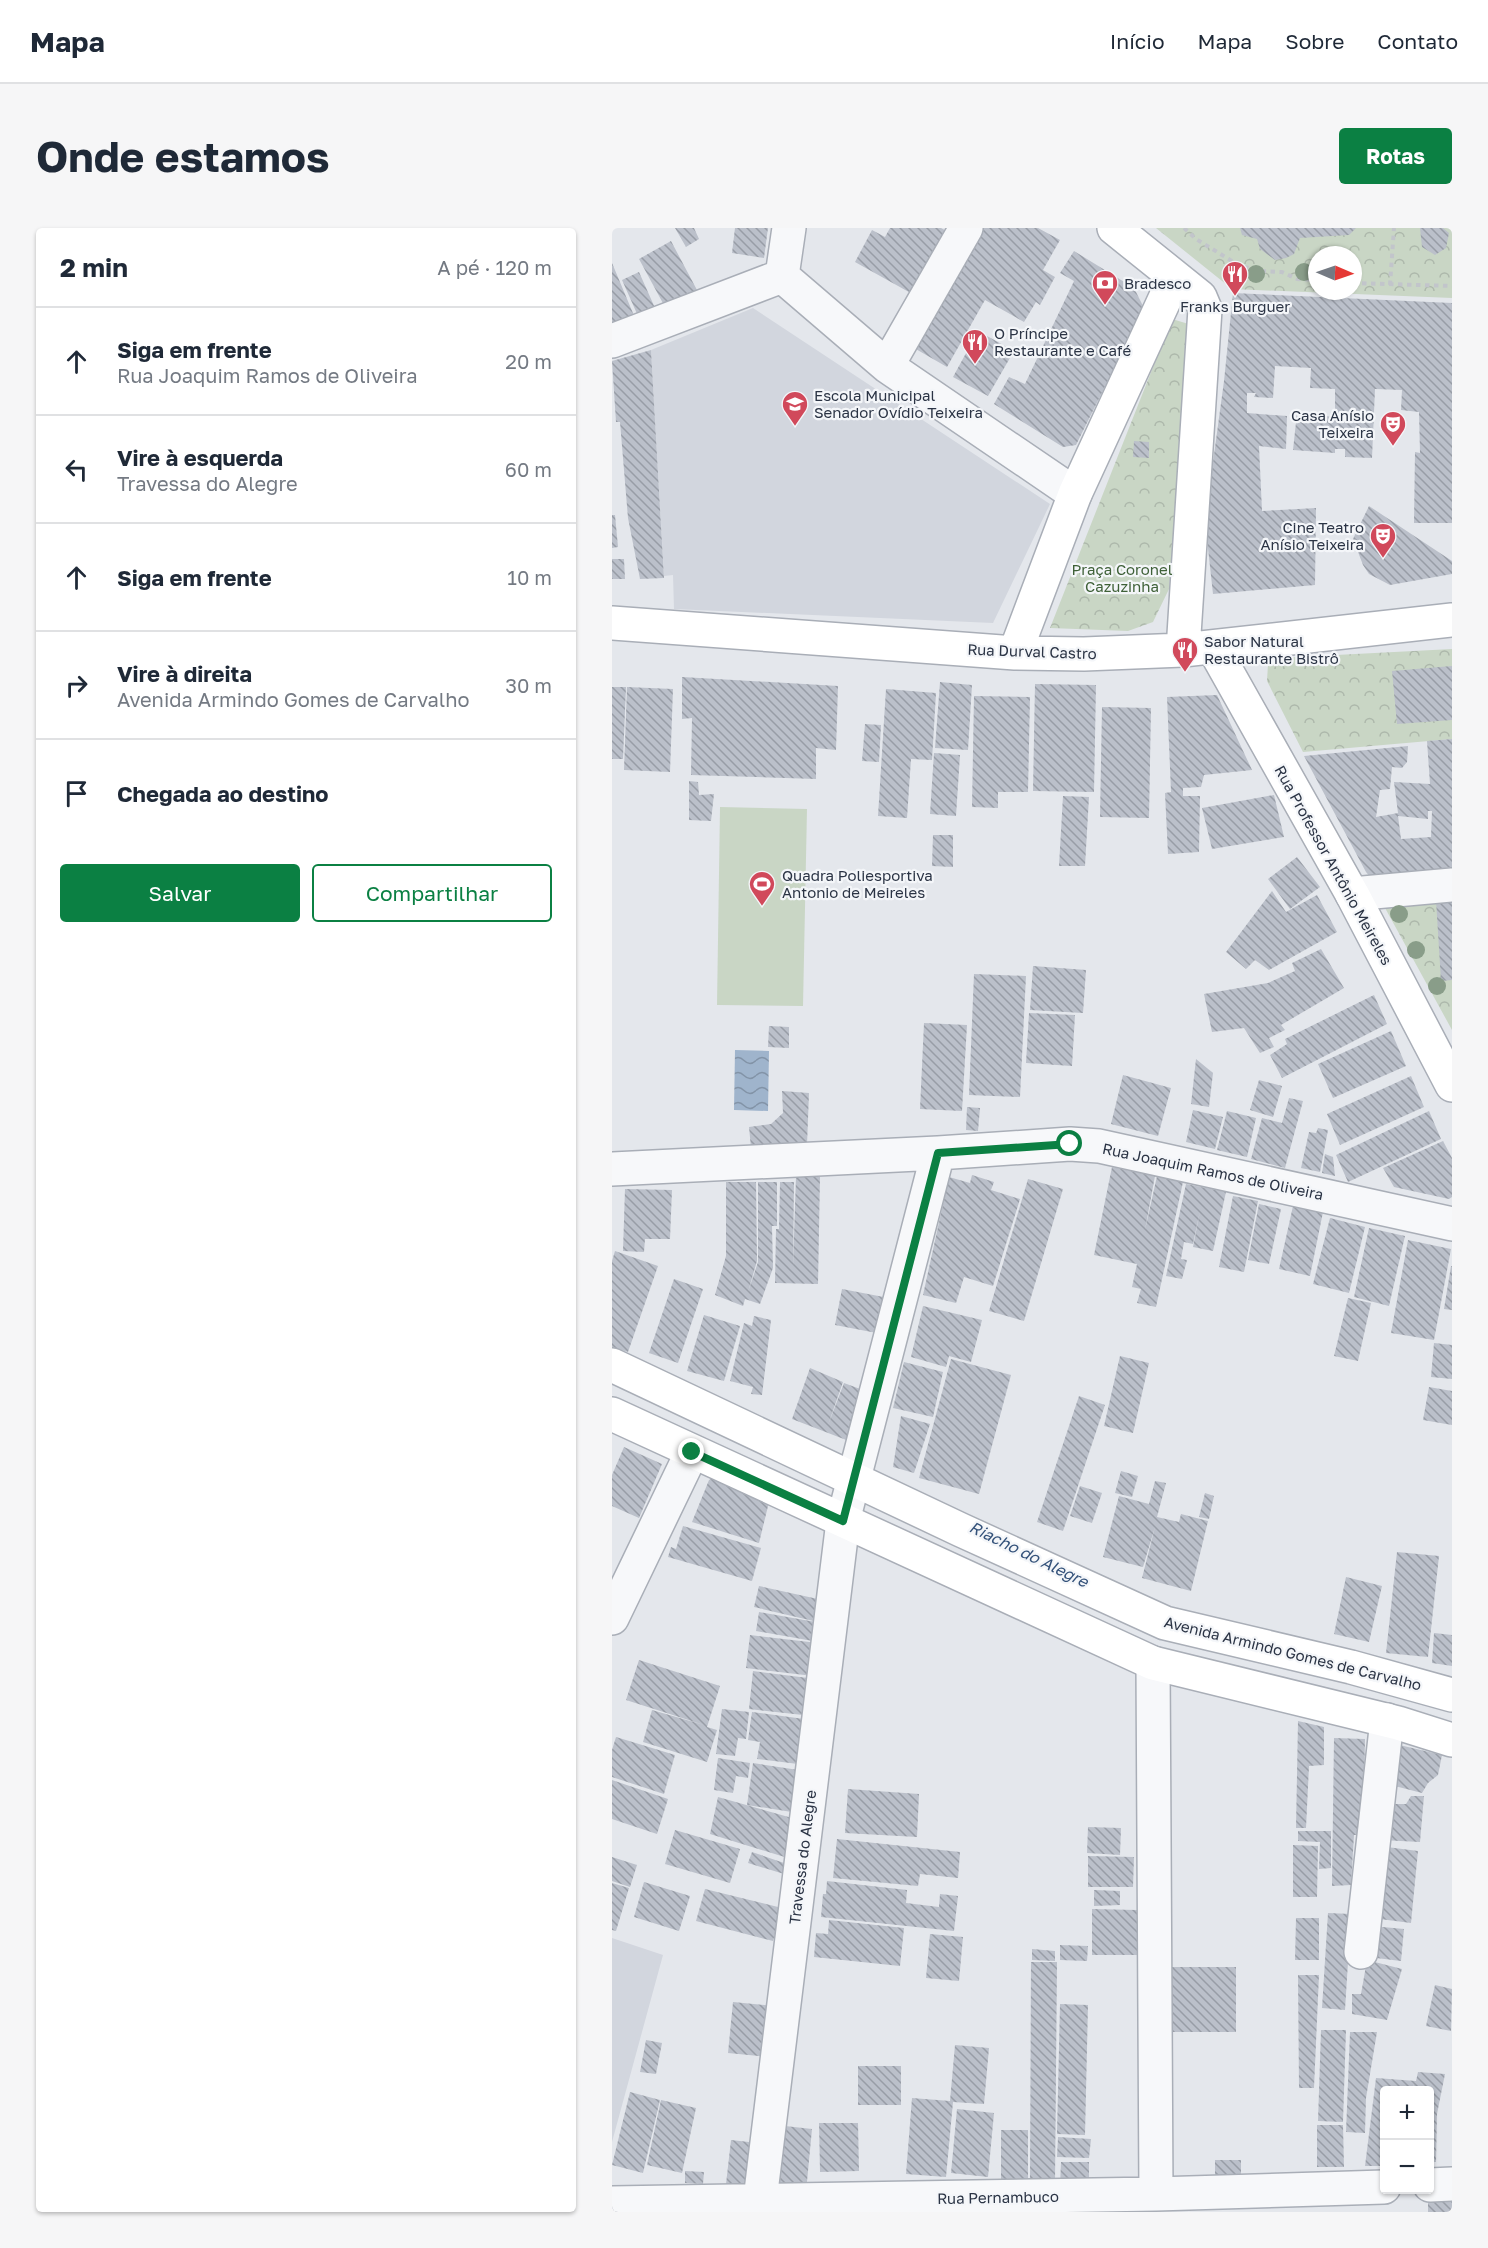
<!DOCTYPE html>
<html lang="pt">
<meta charset="utf-8">
<style>
body{margin:0;font-family:"Golos Text",sans-serif;background:#f6f6f7;color:#1f2937}
.controls{position:absolute;right:18px;bottom:18px;display:grid;overflow:hidden;border-radius:6px;box-shadow:0 2px 4px #0004}
.controls button{width:54px;height:54px;display:grid;place-items:center;padding:0;border:0;border-bottom:2px solid #e0e1e3;background:#fff;color:#1f2937;font:30px sans-serif}
.compass{position:absolute;left:696px;top:18px;width:54px;height:54px;border-radius:50%;background:#fff;box-shadow:0 2px 4px #0004;rotate:92deg}
.stop{position:absolute;width:18px;height:18px;margin:-14px;border:4px solid #0b8043;border-radius:50%;background:#fff}
.stop.end{background:#0b8043;border-color:#fff;box-shadow:0 2px 6px #0008}
.list{margin:0;padding:0;list-style:none}
h2{display:flex;justify-content:space-between;align-items:center;height:78px;margin:0;padding:0 24px;font-size:26px}
h2 small{font-size:20px;font-weight:400;color:#747a83}
.list li{display:grid;grid-template-columns:39px 1fr auto;gap:18px;align-items:center;box-sizing:border-box;height:108px;padding:0 24px;border-top:2px solid #e0e1e3}
.list b{display:block;font-size:22px;white-space:nowrap}
.list p{margin:0;font-size:20px;white-space:nowrap;color:#747a83}
.list em{font-size:20px;font-style:normal;color:#747a83}
.actions{display:flex;gap:12px;padding:18px 24px}
.actions a{flex:1;padding:14px 0;border:2px solid #0b8043;border-radius:6px;text-align:center;font-size:21px;color:#0b8043}
.actions .main{background:#0b8043;color:#fff}
.icon{flex:none;width:33px;height:33px;fill:none;stroke:currentColor;stroke-width:2;stroke-linecap:round;stroke-linejoin:round}
.map{position:relative;flex:none;width:840px;height:1984px;overflow:hidden;border-radius:6px}
header{display:flex;align-items:center;gap:36px;box-sizing:border-box;height:84px;padding:0 30px;background:#fff;border-bottom:2px solid #e0e1e3}
header strong{font-size:28px}
nav{display:flex;gap:33px;margin-inline-start:auto;font-size:21px}
.intro{display:flex;align-items:center;justify-content:space-between;box-sizing:border-box;height:144px;padding:0 36px}
h1{margin:0;font-size:42px}
.button{padding:15px 27px;border-radius:6px;background:#0b8043;color:#fff;font-size:21px;font-weight:700}
main{display:flex;gap:36px;padding:0 36px}
aside{flex:1;background:#fff;border-radius:6px;box-shadow:0 2px 4px #0004}
.map>svg:first-child{display:block}
.built{fill:#d2d6de}
.grass{fill:#c9d6c5}
.park{fill:url(#park-crowns);fill-rule:evenodd}
.water{fill:url(#water-waves)}
.building{fill:url(#building-back-hatch);fill-rule:evenodd}
.lines{fill:none;stroke-linecap:round;stroke-linejoin:round}
.street-casing{stroke:#a9aeb7;stroke-width:36}
.secondary-casing{stroke:#a9aeb7;stroke-width:36}
.path{stroke:#c2c5cb;stroke-width:4;stroke-dasharray:4.5 4.5;stroke-linecap:butt}
.street{stroke:#f7f8fa;stroke-width:33}
.secondary{stroke:#fff;stroke-width:33}
.tree{fill:#899d89}
.route{stroke:#0b8043;stroke-width:8}
.labels{text-anchor:middle;dominant-baseline:central;stroke-width:4.5;stroke-linejoin:round;paint-order:stroke}
.poi-label{font-size:15px;fill:#2b3445;stroke:#f4f6f9;text-anchor:start}
.park-label{font-size:15px;fill:#3f6138;stroke:#f4f6f9}
.street-label{font-size:15px;fill:#2b3445;stroke:#f4f6f9}
.water-label{font-size:16px;font-style:italic;fill:#34527a;stroke:#f4f6f9}
</style>
<header>
<strong>Mapa</strong>
<nav><a>Início</a><a>Mapa</a><a>Sobre</a><a>Contato</a></nav>
</header>
<div class="intro"><h1>Onde estamos</h1><a class="button">Rotas</a></div>
<main>
<aside>
<h2>2 min<small>A pé · 120 m</small></h2>
<ul class="list">
<li><svg class="icon" aria-label="ahead" viewBox="0 0 24 24"><path d="M12 20V5M6 11l6-6 6 6"/></svg><div><b>Siga em frente</b><p>Rua Joaquim Ramos de Oliveira</p></div><em>20 m</em></li>
<li><svg class="icon" aria-label="left" viewBox="0 0 24 24"><path d="M17 20v-9H6M10 6l-5 5 5 5"/></svg><div><b>Vire à esquerda</b><p>Travessa do Alegre</p></div><em>60 m</em></li>
<li><svg class="icon" aria-label="ahead" viewBox="0 0 24 24"><path d="M12 20V5M6 11l6-6 6 6"/></svg><div><b>Siga em frente</b></div><em>10 m</em></li>
<li><svg class="icon" aria-label="right" viewBox="0 0 24 24"><path d="M7 20v-9h11M14 6l5 5-5 5"/></svg><div><b>Vire à direita</b><p>Avenida Armindo Gomes de Carvalho</p></div><em>30 m</em></li>
<li><svg class="icon" aria-label="arrive" viewBox="0 0 24 24"><path d="M6 21V4h12l-3 4 3 4H6"/></svg><div><b>Chegada ao destino</b></div></li>
</ul>
<div class="actions"><a class="main">Salvar</a><a>Compartilhar</a></div>
</aside>
<div class="map">
<svg width="840" height="1984" viewBox="0 0 840 1984">
<defs>
<pattern id="park-crowns" width="20" height="18" patternUnits="userSpaceOnUse" patternTransform="scale(1.5)"><rect width="20" height="18" fill="#c9d6c5"/><path d="M2 6a3 3 0 1 1 6 0M12 15a3 3 0 1 1 6 0" fill="none" stroke="#adb8ab"/></pattern>
<pattern id="water-waves" width="16" height="10" patternUnits="userSpaceOnUse" patternTransform="scale(1.5)"><rect width="16" height="10" fill="#9fb4cc"/><path d="M0 5q4-4 8 0t8 0" fill="none" stroke="#8293a7"/></pattern>
<pattern id="building-back-hatch" width="6" height="6" patternUnits="userSpaceOnUse" patternTransform="scale(1.5)"><rect width="6" height="6" fill="#bbc0ca"/><path d="M-1 5l2 2M0 0l6 6M5-1l2 2" fill="none" stroke="#989da6"/></pattern>
</defs>
<rect width="100%" height="100%" fill="#e4e7ec"/>
<path class="built" d="M141,80L438,276L381,395L62,381L61,347L52,348L39,122Z
M0,1710L51,1727L0,1914Z"/>
<path class="grass" d="M108,579L195,581L191,778L105,777Z"/>
<path class="park" d="M544,0H840V70L620,61ZM705,27H741V63H705Z
M560,91L580,97L557,361L541,394L516,403L438,400Z
M840,421V511L691,524L655,453L656,436L666,430Z
M840,665V802L767,669Z"/>
<path class="water" d="M123,822L157,823L156,883L122,882Z"/>
<path class="building" d="M63,0H82L87,11L74,19Z
M123,0H156L152,30L120,25Z
M278,0H329L338,5L304,68L243,34L260,2L273,9Z
M371,0H426L448,12L431,42L443,49L428,77L424,74L412,94L373,72L335,139L302,120Z
M628,0H744L737,7L688,10L682,26L674,30L663,32L648,21L645,11L630,7Z
M808,0H831L837,5L834,20L823,27L810,19Z
M59,13L85,62L53,79L27,31Z
M462,23L522,60L532,80L464,217L451,219L382,176L397,149L413,156L462,53L448,45Z
M0,35L23,90L0,100Z
M27,44L43,80L26,88L10,52Z
M621,65L840,75V295H802L803,224L808,225L807,184L789,182L790,162L763,161L760,230L733,229V221H723V225L681,222L685,185L723,189V161L698,160L699,140L663,138L661,170L642,169L644,165H635V185L675,188L674,221L647,218L650,283L704,280L703,357L601,366L593,293L612,153Z
M366,103L402,123L376,168L341,149Z
M39,122L52,350L28,351L16,290L8,194H4L0,133Z
M522,213L537,214V230L521,229Z
M757,278L840,333V346L778,357L757,346L751,337L741,311Z
M0,287H3L6,319L0,320Z
M0,331H12L13,351H0Z
M840,438V492L785,496L780,443Z
M70,449L226,458L224,522L204,520V551L79,547L80,490L70,491Z
M328,454L360,457L356,522L323,520Z
M423,456L484,457L482,564L421,563Z
M0,459H14L11,531H0Z
M15,459L61,461L58,544L12,542Z
M274,461L324,465L320,532L299,531L295,590L266,588Z
M605,467L640,542L592,547L589,559L571,560V568H588L587,624L556,626L553,565L559,564L555,469Z
M362,468L418,469L416,564H386V580L360,579Z
M490,479L539,480L537,590L488,589Z
M253,496L269,497L267,534L250,533Z
M840,511V639L759,650L754,644L692,528L796,518L795,534L790,540L780,539L778,561L768,562L764,589L786,585L782,554L818,556L815,513ZM816,583H820L819,609L789,611L786,588L816,591Z
M322,525L348,527L344,588L318,586Z
M77,553L86,554L87,567L102,566L99,593L77,592Z
M662,567L672,609L600,621L590,580Z
M451,568L477,569L473,638H447Z
M321,607H341V639L320,638Z
M685,629L708,659L678,681L656,651Z
M660,663L674,684L705,667L725,704L657,742L643,732L634,741L614,724Z
M840,671V752L829,753L824,672Z
M709,721L732,760L669,797L673,802L657,810L662,819L648,825L632,800L600,804L592,766L656,755L683,743L680,735Z
M421,738L474,742L471,785L418,782Z
M362,746L414,748L408,869L357,867Z
M762,767L775,796L670,850L658,827L675,816L673,811Z
M417,785L463,787L460,838L414,835Z
M312,795L355,797L350,883L308,881Z
M157,798L177,799V820L156,819Z
M779,803L794,838L721,870L706,836Z
M584,831L601,845L597,879L579,876Z
M511,847L559,860L546,908L499,896Z
M799,848L812,879L728,917L715,886Z
M647,852L670,858L661,889L638,882Z
M170,863L197,865L195,917L139,920L137,899L159,896L171,885Z
M677,870L691,873L673,940L639,931L650,890L670,895Z
M355,879L368,880L366,903L354,902Z
M581,882L611,889L603,921L574,914Z
M615,883L644,890L635,929L605,922Z
M817,883L829,911L736,954L724,927Z
M706,900L716,902L708,944L689,940L697,904L704,905Z
M831,913L840,930V969L837,971L782,959L771,940Z
M713,926L721,929L723,948L710,945Z
M500,939L543,948L533,1002L545,948L571,954L544,1079L525,1075L529,1061L520,1059L525,1036L482,1027Z
M360,947L382,954L379,962L408,971L381,1058L352,1049L344,1075L311,1067L337,949L358,955Z
M184,949H208L206,1056L163,1055L164,1001H167L168,954H182L181,1038Z
M416,951L451,961L412,1093L377,1083Z
M114,954H144L145,1033L136,1064L146,1034V954H165V998H160L161,1040L148,1076L133,1071L131,1078L103,1067L114,1028Z
M574,956L614,964L601,1023L581,1019L588,983L581,1016L572,1014L569,1031L575,1032L570,1051L554,1048Z
M13,961L60,962L58,1011H33L32,1024L11,1023Z
M621,968L646,973L632,1044L607,1039Z
M647,976L669,981L657,1036L636,1032Z
M681,978L711,984L698,1048L667,1041Z
M718,990L753,999L737,1065L701,1056Z
M757,1000L793,1008L777,1078L742,1069Z
M796,1012L839,1021L822,1112L779,1105Z
M3,1023L46,1038L16,1124L0,1119V1033Z
M839,1038H840V1082L832,1081Z
M62,1051L91,1061L66,1135L37,1125Z
M230,1061L282,1071L275,1107L223,1097Z
M736,1070L759,1075L746,1133L722,1128Z
M311,1078L370,1092L359,1134L337,1128L334,1139L299,1129Z
M92,1087L128,1098L112,1153L75,1143Z
M142,1088L159,1092L150,1167L139,1166L141,1159L118,1153L132,1095L140,1098Z
M822,1115L840,1117V1151L819,1149Z
M508,1128L537,1135L521,1205L492,1198Z
M339,1131L399,1147L367,1266L307,1250Z
M292,1134L331,1144L321,1189L281,1180Z
M198,1140L231,1154L216,1197L232,1155L259,1165L242,1215L180,1191Z
M817,1159L840,1163V1197L811,1192Z
M467,1168L493,1177L451,1303L425,1294Z
M289,1188L318,1196L302,1245L281,1239Z
M12,1219L50,1236L27,1290L0,1278V1247Z
M509,1243L526,1248L520,1269L503,1265Z
M107,1246L158,1270L147,1315L80,1294L97,1252Z
M543,1253L554,1255L545,1289L567,1294L569,1286L596,1293L579,1363L530,1350L543,1299L531,1339L491,1329L507,1268L537,1276Z
M468,1258L490,1265L480,1295L458,1288Z
M593,1265L602,1268L597,1291L587,1289Z
M71,1298L149,1320L140,1353L56,1329L59,1319L64,1321Z
M785,1324L827,1328L816,1429L774,1425Z
M734,1349L770,1358L757,1414L722,1406Z
M147,1358L215,1373L210,1395L142,1379Z
M147,1384L215,1396L212,1415L144,1403Z
M822,1405L840,1407V1438L820,1435Z
M138,1407L206,1415L201,1448L134,1440Z
M27,1432L108,1458L95,1499L105,1502L95,1534L31,1514L40,1482L92,1497L14,1472Z
M141,1443L196,1450L191,1487L137,1481Z
M110,1481L137,1484L134,1511L126,1510L123,1528L104,1526Z
M140,1484L192,1491L186,1536L145,1531L148,1514L136,1512Z
M686,1493L712,1499V1537L697,1538L694,1600H684Z
M4,1509L63,1527L52,1566L0,1549V1522Z
M722,1510L753,1511L751,1607H742L739,1657L720,1658Z
M779,1515L830,1527L826,1547L816,1555L810,1565L775,1556Z
M106,1530L138,1535L136,1550L124,1548L121,1565L102,1562Z
M141,1535L193,1543L186,1585L135,1577Z
M0,1552L56,1571L45,1606L0,1591Z
M236,1561L307,1566L305,1609L233,1605Z
M799,1568H812L808,1614L769,1612L774,1576H794Z
M106,1569L180,1590L179,1631L98,1606Z
M476,1599L509,1600L508,1627L475,1625Z
M63,1602L128,1621L118,1655L53,1636Z
M686,1603H719V1640L707,1641L708,1614L686,1613Z
M225,1611L348,1624L346,1650L308,1646L306,1658L221,1650Z
M681,1617L706,1618L705,1669H681Z
M767,1618L806,1623L799,1695L760,1690Z
M140,1624L175,1636L172,1646L136,1635Z
M476,1628L522,1629L521,1659H476Z
M0,1629L25,1637L18,1659L0,1653Z
M215,1653L295,1662L294,1675L327,1679L328,1666L346,1668L342,1703L209,1689L211,1666H214Z
M32,1654L78,1668L67,1703L22,1689Z
M0,1655L17,1660L4,1703L0,1702Z
M93,1661L170,1680L161,1713L84,1693Z
M482,1662L508,1663V1677L482,1678Z
M480,1681L525,1682V1727H480Z
M716,1685L739,1686L733,1782L710,1780Z
M684,1690H707V1732H683Z
M217,1692L292,1700L288,1738L202,1729L204,1705L216,1706Z
M760,1698L792,1701L789,1733L756,1729Z
M318,1706L351,1709L347,1753L314,1750Z
M448,1717L476,1718L475,1733L448,1732Z
M420,1721L443,1723V1733L420,1732Z
M755,1732L790,1741L775,1792L740,1786V1766H749Z
M419,1734H445L443,1955H418Z
M555,1739H624V1804H555Z
M686,1747H707L702,1860H687Z
M823,1757L840,1761L839,1803L814,1798Z
M121,1774L162,1778L158,1829L116,1825Z
M448,1776L476,1777L473,1907L445,1906Z
M709,1802H734L731,1894L706,1893Z
M738,1804H765L754,1870L753,1905L734,1904Z
M34,1812L50,1815L44,1846L28,1844Z
M343,1817L377,1820L372,1876L341,1874L334,1949L294,1946L300,1870L338,1873Z
M246,1838H289V1877H246Z
M806,1844L833,1846L825,1886L824,1934H818V1862H802V1856L801,1862H772V1938H753L764,1850L804,1853Z
M18,1864L48,1872L31,1945L0,1937Z
M49,1872L84,1880L70,1945L35,1937Z
M345,1881L382,1885L376,1949L339,1945Z
M207,1895H246L247,1943L208,1944Z
M705,1897H731L732,1939H705Z
M173,1898L200,1901L194,1964L166,1962Z
M389,1902H416V1954H389Z
M446,1909L479,1911L477,1930L445,1929Z
M119,1912L146,1915L142,1959L114,1956Z
M603,1932H629V1949H603Z
M449,1934H477V1958H448Z
M73,1943L92,1944L91,1956L73,1955Z
M816,1970H840V1984H816Z"/>
<g class="lines">
<g class="street-casing">
<path id="street" d="M170,48L275,138L463,266
M0,113L170,48L177,0
M275,138L354,0
M740,666L840,657
M0,941L326,925L458,916L487,918L840,996
M0,1390L80,1224
M541,1435L544,1966
M749,1724L775,1492
M818,1957L840,1956
M148,1972L231,1293L326,925
M0,1975L544,1966L772,1959"/>
</g>
<g class="secondary-casing">
<path id="secondary" d="M502,0L588,69L593,81L571,422
M0,395L403,425L472,426L571,422L840,392
M601,419L740,666L840,857
M403,425L463,266L563,49
M0,1137L349,1302L553,1395L739,1439L840,1467
M0,1186L541,1435L786,1495L840,1512"/>
</g>
<path class="path" d="M572,0L584,11L628,38L649,43L670,44L685,51L705,52
M741,55L840,58
M778,57L782,0"/>
<use href="#street" class="street"/>
<use href="#secondary" class="secondary"/>
</g>
<g class="tree">
<circle cx="692" cy="44" r="9"/>
<circle cx="644" cy="46" r="9"/>
<circle cx="787" cy="686" r="9"/>
<circle cx="804" cy="722" r="9"/>
<circle cx="825" cy="758" r="9"/>
</g>
<g class="lines">
<path class="route" d="M80,1224L231,1293L326,925L458,916"/>
</g>
<defs>
<g id="restaurant-pin" transform="scale(1.35)"><path d="M0 17L-7.5 6A9.5 9.5 0 1 1 7.5 6Z" fill="#d1495b" stroke="#f4f6f9"/><path d="M-5-6h1v4h1v-4h1v4h1v-4h1v5L-1.5 .5V6h-2V.5L-5-1ZM5-6V6H3V1.5H1.5Q1.5-4 5-6Z" fill="#fff"/></g>
<g id="bank-pin" transform="scale(1.35)"><path d="M0 17L-7.5 6A9.5 9.5 0 1 1 7.5 6Z" fill="#d1495b" stroke="#f4f6f9"/><path d="M-6-4H6V4H-6ZM0-2.3a2.3 2.3 0 1 0 0 4.6a2.3 2.3 0 1 0 0-4.6Z" fill="#fff"/></g>
<g id="school-pin" transform="scale(1.35)"><path d="M0 17L-7.5 6A9.5 9.5 0 1 1 7.5 6Z" fill="#d1495b" stroke="#f4f6f9"/><path d="M0-5L7-2L0 1L-7-2ZM-4 1L0 2.5L4 1V4Q0 6-4 4Z" fill="#fff"/></g>
<g id="theatre-pin" transform="scale(1.35)"><path d="M0 17L-7.5 6A9.5 9.5 0 1 1 7.5 6Z" fill="#d1495b" stroke="#f4f6f9"/><path d="M-5-5.5Q0-4 5-5.5V0Q5 5 0 6Q-5 5-5 0ZM-3.3-2.5H-1v1.5H-3.3ZM1-2.5H3.3v1.5H1ZM-2.8 1Q0 5.5 2.8 1Z" fill="#fff"/></g>
<g id="stadium-pin" transform="scale(1.35)"><path d="M0 17L-7.5 6A9.5 9.5 0 1 1 7.5 6Z" fill="#d1495b" stroke="#f4f6f9"/><path d="M0-5a6.5 5 0 1 0 0 10a6.5 5 0 1 0 0-10ZM-3.5-1.8h7v3.6h-7Z" fill="#fff"/></g>
</defs>
<g fill-rule="evenodd">
<use href="#restaurant-pin" x="623" y="46"/>
<use href="#bank-pin" x="493" y="55"/>
<use href="#restaurant-pin" x="363" y="114"/>
<use href="#school-pin" x="183" y="176"/>
<use href="#theatre-pin" x="781" y="196"/>
<use href="#theatre-pin" x="771" y="308"/>
<use href="#restaurant-pin" x="573" y="422"/>
<use href="#stadium-pin" x="150" y="656"/>
</g>
<g class="labels">
<g class="poi-label">
<text x="512" y="55">Bradesco</text>
<text x="623" y="78" text-anchor="middle">Franks Burguer</text>
<text x="382" y="105">O Príncipe<tspan x="382" dy="17">Restaurante e Café</tspan></text>
<text x="202" y="167">Escola Municipal<tspan x="202" dy="17">Senador Ovídio Teixeira</tspan></text>
<text x="762" y="187" text-anchor="end">Casa Anísio<tspan x="762" dy="17">Teixeira</tspan></text>
<text x="752" y="299" text-anchor="end">Cine Teatro<tspan x="752" dy="17">Anísio Teixeira</tspan></text>
<text x="592" y="413">Sabor Natural<tspan x="592" dy="17">Restaurante Bistrô</tspan></text>
<text x="170" y="647">Quadra Poliesportiva<tspan x="170" dy="17">Antonio de Meireles</tspan></text>
</g>
<g class="park-label">
<text x="510" y="341">Praça Coronel<tspan x="510" dy="17">Cazuzinha</tspan></text>
</g>
<g class="street-label">
<text transform="translate(420 423) rotate(2)">Rua Durval Castro</text>
<text transform="translate(722 637) rotate(61)">Rua Professor Antônio Meireles</text>
<text transform="translate(601 943) rotate(12)">Rua Joaquim Ramos de Oliveira</text>
<text transform="translate(681 1425) rotate(14)">Avenida Armindo Gomes de Carvalho</text>
<text transform="translate(190 1629) rotate(-83)">Travessa do Alegre</text>
<text transform="translate(386 1969) rotate(-1)">Rua Pernambuco</text>
</g>
<g class="water-label">
<text transform="translate(417 1326) rotate(26)">Riacho do Alegre</text>
</g>
</g>
</svg>
<div class="controls">
<button>+</button>
<button>−</button>
</div>
<svg class="compass" viewBox="-18 -18 36 36"><path d="M0-13l5 13h-10z" fill="#e53935"/><path d="M0 13l5-13h-10z" fill="#747a83"/></svg>
<div class="stop" style="left:458px;top:916px"></div>
<div class="stop end" style="left:80px;top:1224px"></div>
</div>
</main>
